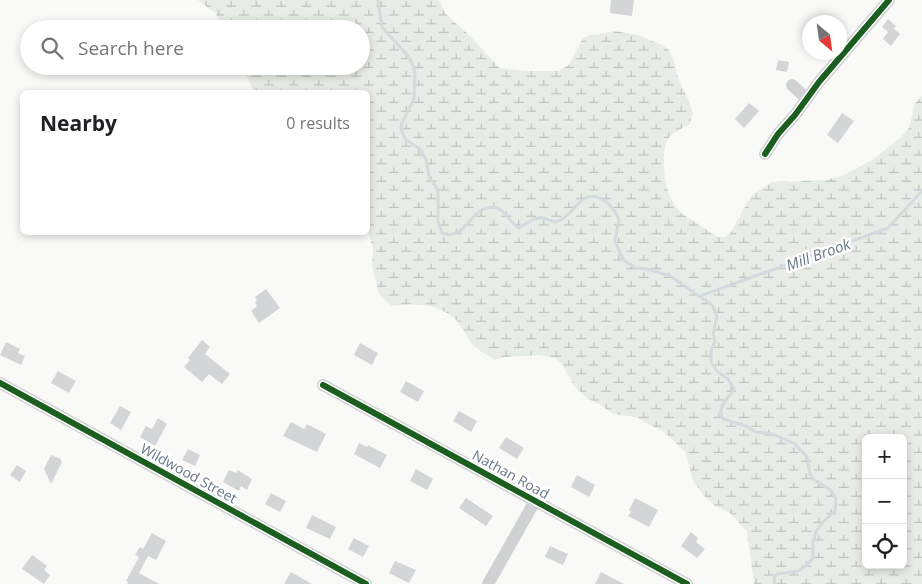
<!DOCTYPE html>
<meta charset="utf-8">
<style>
body{margin:0;font-family:"Open Sans",sans-serif;background:#f6f6f6;color:#202124}
.controls{position:absolute;right:15px;bottom:15px;display:grid;overflow:hidden;border-radius:8px;box-shadow:0 2px 8px #0003}
.controls button{width:45px;height:45px;display:grid;place-items:center;padding:0;border:0;border-bottom:1px solid #e0e0e0;background:#fff;color:#202124;font:25px sans-serif}
.compass{position:absolute;left:802px;top:15px;width:45px;height:45px;border-radius:50%;background:#fff;box-shadow:0 2px 8px #0003;rotate:151deg}
.list{margin:0;padding:0;list-style:none}
h2{display:flex;justify-content:space-between;align-items:center;height:65px;margin:0;padding:0 20px;font-size:21px}
h2 small{font-size:16px;font-weight:400;color:#757577}
.icon{flex:none;width:28px;height:28px;fill:none;stroke:currentColor;stroke-width:2;stroke-linecap:round;stroke-linejoin:round}
.map{position:relative;flex:none;width:922px;height:584px;overflow:hidden}
.search{position:absolute;background:#fff;box-shadow:0 2px 8px #0003;left:20px;top:20px;width:350px;height:55px;display:flex;align-items:center;gap:12px;box-sizing:border-box;padding:0 18px;border-radius:28px;color:#757577;font-size:19px}
.panel{position:absolute;background:#fff;box-shadow:0 2px 8px #0003;left:20px;top:90px;width:350px;height:145px;border-radius:8px}
.map>svg:first-child{display:block}
.wetland{fill:url(#wetland-marsh);fill-rule:evenodd}
.lines{fill:none;stroke-linecap:round;stroke-linejoin:round}
.stream{stroke:#d4dadd;stroke-width:3}
.building{fill:#d4d5d6}
.minor{stroke:#d0d1d3;stroke-width:12}
.cycleway-casing{stroke:#fff;stroke-width:9}
.cycleway{stroke:#1b5e20;stroke-width:6}
.labels{text-anchor:middle;dominant-baseline:central;stroke-width:5;stroke-linejoin:round;paint-order:stroke}
.street-label{font-size:14px;fill:#677789;stroke:#fff}
.water-label{font-size:15px;font-style:italic;fill:#637884;stroke:#fff}
</style>
<div class="map">
<svg width="922" height="584" viewBox="0 0 922 584">
<defs>
<pattern id="wetland-marsh" width="20" height="14" patternUnits="userSpaceOnUse" patternTransform="scale(1.25)"><rect width="20" height="14" fill="#e8ece6"/><path d="M1 5h8M5 5V1M11 12h8M15 12V8" fill="none" stroke="#c0c4c0"/></pattern>
</defs>
<rect width="100%" height="100%" fill="#f9f9f8"/>
<path class="wetland" d="M198,0H439L446,14L471,37L500,68L526,71H558L569,65L583,38L589,35L602,34L614,31L638,35L662,45L668,49L674,60L678,78L689,101L693,113L690,124C683,128 672,132 668,139C665,144 665,149 664,154C663,176 666,197 681,213L718,237H725L730,234L751,196L772,182L826,180L844,175L872,160L900,138L909,128L915,103L922,96V584H754L747,532L730,513L715,506L703,495L693,481L686,453L670,437L662,431L635,417L613,414L599,404L588,399L574,386L563,366L556,358L539,355L505,357L494,360C488,355 478,350 472,344C466,337 463,328 457,321C440,303 414,303 391,306L379,294L372,266L373,248L368,231V92H254L242,66H361V29H224L216,14ZM866,438H903V565H866Z"/>
<g class="lines">
<path class="stream" d="M378,0L382,27L408,56L413,65L415,74L414,99L402,123L401,128L405,139L420,149L426,159L429,177L436,187L438,192V222L442,233C468,243 472,198 499,209C507,213 511,223 519,228C526,224 535,216 543,218C548,219 552,223 558,221C575,216 580,187 602,199C610,204 615,210 619,219L615,241L622,257L626,262L636,268L647,269L670,276L712,305L717,316L713,334L715,341L711,351V362L718,372L728,379L734,389C729,399 716,406 723,419L746,426L756,432L773,434L795,444L807,457L810,474L813,479L829,489L834,495L836,500L835,511L823,522L817,530L813,541V558L806,566L798,571L777,574L774,578L775,584
M700,296L888,228L922,191"/>
</g>
<path class="building" d="M611,0H634L632,16L610,13Z
M888,19L896,26L894,29L900,34L891,46L883,39L888,32L882,27Z
M778,60L789,62L787,72L776,70Z
M749,103L759,111L744,128L735,119Z
M842,113L854,121L838,143L827,135Z
M266,289L280,308L259,323L251,311L257,306L255,302L257,301L255,297Z
M202,340L210,347L205,354L230,374L222,384L209,374L202,382L184,367L190,360L188,358Z
M6,342L20,349L18,353L25,356L21,365L0,355Z
M360,343L378,353L372,365L354,355Z
M58,371L76,381L69,393L51,383Z
M406,381L424,391L418,402L400,392Z
M120,406L131,412L121,430L110,423Z
M459,411L477,421L471,432L453,421Z
M158,418L167,424L155,446L140,437L146,426L152,429Z
M291,422L304,429L307,424L326,434L317,452L283,436Z
M506,437L524,448L517,459L499,448Z
M359,443L367,447L368,445L387,455L380,468L354,454Z
M188,449L200,455L195,466L182,460Z
M51,455L61,459V461L62,462L51,484L44,469Z
M17,465L26,471L20,482L10,475Z
M416,469L433,479L427,490L410,481Z
M229,470L236,473L238,470L252,479L247,490L241,486L239,491L223,482Z
M577,475L595,485L589,497L571,487Z
M271,493L286,501L280,512L265,504Z
M466,498L493,516L486,526L459,508Z
M635,498L658,510L649,527L628,516L631,512L629,510Z
M312,515L336,527L330,539L306,528Z
M691,532L698,538L696,542L705,549L697,558L681,546Z
M152,533L166,541L156,560L148,556L139,573L159,584H127L128,582L126,581L139,557L135,555L140,547L143,549Z
M354,538L369,546L363,557L348,549Z
M550,546L568,554L563,565L545,557Z
M32,555L47,566L44,570L50,575L44,584L22,569Z
M395,561L416,570L409,583L389,573Z
M291,572L312,584H284Z
M601,572L624,584H595Z"/>
<g class="lines">
<path class="minor" d="M792,85L807,99
M765,154L778,134L795,115L819,82L889,0
M0,383L366,584
M323,385L687,584
M488,584L535,501"/>
<g class="cycleway-casing">
<path id="cycleway" d="M765,154L778,134L795,115L819,82L889,0
M0,383L366,584
M323,385L687,584"/>
</g>
<use href="#cycleway" class="cycleway"/>
</g>
<g class="labels">
<g class="street-label">
<text transform="translate(189 473) rotate(29)">Wildwood Street</text>
<text transform="translate(511 474) rotate(29)">Nathan Road</text>
</g>
<g class="water-label">
<text transform="translate(818 254) rotate(-20)">Mill Brook</text>
</g>
</g>
</svg>
<div class="controls">
<button>+</button>
<button>−</button>
<button><svg class="icon" aria-label="locate" viewBox="0 0 24 24"><circle cx="12" cy="12" r="6"/><path d="M12 2v4M12 18v4M2 12h4M18 12h4"/></svg></button>
</div>
<svg class="compass" viewBox="-18 -18 36 36"><path d="M0-13l5 13h-10z" fill="#e53935"/><path d="M0 13l5-13h-10z" fill="#757577"/></svg>
<div class="search"><svg class="icon" aria-label="search" viewBox="0 0 24 24"><circle cx="10" cy="10" r="6"/><path d="M15 15l6 6"/></svg>Search here</div>
<section class="panel">
<h2>Nearby<small>0 results</small></h2>
<ul class="list">
</ul>
</section>
</div>
